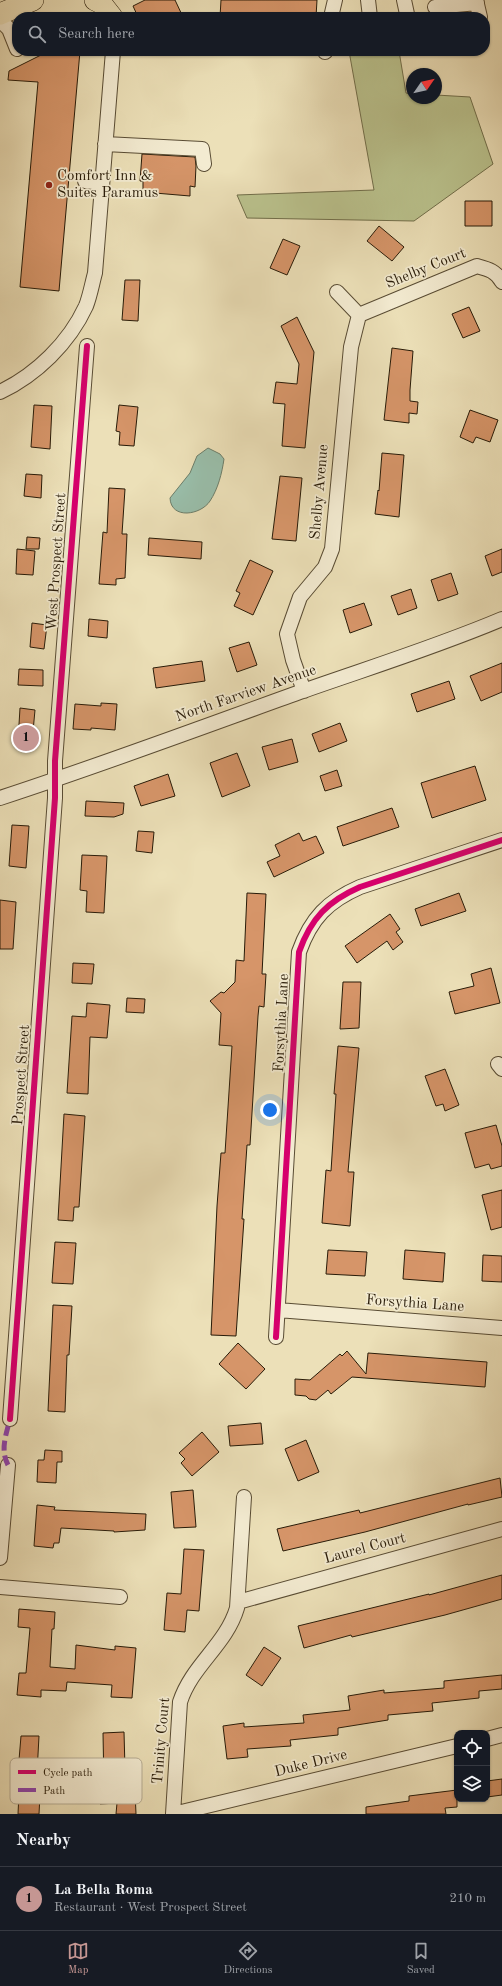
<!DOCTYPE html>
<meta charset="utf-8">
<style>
body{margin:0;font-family:"Old Standard TT",serif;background:#20242c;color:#f1f3f6}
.controls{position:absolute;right:12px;bottom:12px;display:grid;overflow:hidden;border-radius:8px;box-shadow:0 1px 3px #0004}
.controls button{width:36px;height:36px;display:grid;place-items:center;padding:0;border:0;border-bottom:1px solid #363941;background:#171b24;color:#f1f3f6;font:20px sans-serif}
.compass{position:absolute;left:406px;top:68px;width:36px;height:36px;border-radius:50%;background:#171b24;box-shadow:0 1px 3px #0004;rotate:56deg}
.you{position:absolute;left:270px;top:1110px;width:14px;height:14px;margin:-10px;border:3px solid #fff;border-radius:50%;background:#1a73e8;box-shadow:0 0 0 6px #1a73e833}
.badge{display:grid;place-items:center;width:26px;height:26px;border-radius:50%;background:#c59692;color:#111;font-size:13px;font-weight:700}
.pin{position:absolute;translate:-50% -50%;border:2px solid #fff;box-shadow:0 1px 4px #0006}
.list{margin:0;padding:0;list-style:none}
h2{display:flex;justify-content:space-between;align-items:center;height:52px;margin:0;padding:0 16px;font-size:17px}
h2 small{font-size:13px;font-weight:400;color:#9ea1a6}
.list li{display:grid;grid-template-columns:26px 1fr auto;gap:12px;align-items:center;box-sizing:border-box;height:64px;padding:0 16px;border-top:1px solid #363941}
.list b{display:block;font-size:15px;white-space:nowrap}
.list p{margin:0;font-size:13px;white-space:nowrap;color:#9ea1a6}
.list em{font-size:13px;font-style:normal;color:#9ea1a6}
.icon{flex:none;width:22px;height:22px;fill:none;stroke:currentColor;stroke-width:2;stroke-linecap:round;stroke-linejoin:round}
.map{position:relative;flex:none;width:502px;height:1814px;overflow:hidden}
.search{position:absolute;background:#171b24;box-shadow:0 1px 3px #0004;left:12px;right:12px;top:12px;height:44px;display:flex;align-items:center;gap:10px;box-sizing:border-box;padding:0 14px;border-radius:16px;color:#9ea1a6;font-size:15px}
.sheet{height:116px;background:#171b24}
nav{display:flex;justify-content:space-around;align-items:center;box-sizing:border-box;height:56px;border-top:1px solid #363941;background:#171b24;font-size:11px;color:#9ea1a6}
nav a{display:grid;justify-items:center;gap:2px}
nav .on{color:#c59692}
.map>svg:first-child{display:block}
.green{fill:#bac28d;stroke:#716e4a}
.water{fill:#99beaa;stroke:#6c7d69}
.building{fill:#d69569;stroke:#281b08}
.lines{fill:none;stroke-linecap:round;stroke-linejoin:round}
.minor-casing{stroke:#594c34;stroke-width:16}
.highway-casing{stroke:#281b08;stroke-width:22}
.minor{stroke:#f3ebd1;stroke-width:14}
.highway{stroke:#ece0b8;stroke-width:21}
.quiet{stroke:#8e44ad;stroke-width:5;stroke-dasharray:10 5;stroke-linecap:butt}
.cycleway-casing{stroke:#f3ebd1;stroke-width:8}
.cycleway{stroke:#d6006c;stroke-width:6}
.poi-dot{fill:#8f2418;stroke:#f3ebd1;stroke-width:1.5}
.labels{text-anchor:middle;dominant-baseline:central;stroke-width:3.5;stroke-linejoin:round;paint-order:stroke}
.poi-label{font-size:15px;fill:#281b08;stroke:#f3ebd1;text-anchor:start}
.street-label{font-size:15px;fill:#281b08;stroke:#f3ebd1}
.key{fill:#f3ebd1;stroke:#b6ad95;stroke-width:1}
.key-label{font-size:11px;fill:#281b08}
</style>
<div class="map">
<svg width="502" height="1814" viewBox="0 0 502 1814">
<rect width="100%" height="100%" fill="#ece0b8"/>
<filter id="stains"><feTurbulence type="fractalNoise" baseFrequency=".005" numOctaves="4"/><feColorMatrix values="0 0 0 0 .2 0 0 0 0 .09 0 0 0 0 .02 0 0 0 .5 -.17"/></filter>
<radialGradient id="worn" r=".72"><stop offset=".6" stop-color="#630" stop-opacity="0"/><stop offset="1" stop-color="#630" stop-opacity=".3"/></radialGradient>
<path class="green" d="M349,51H399L406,93L412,94V98H436V95L470,97L493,164L414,221L247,218L237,195L374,190Z"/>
<path class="water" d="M208,448L220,454L224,459C222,473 218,489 210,501C201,515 171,520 170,498L190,473L197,456Z"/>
<path class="building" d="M145,0H175L183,17H138L133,6Z
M221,0H317L316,17H220Z
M49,51H80L59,291L20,287L38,82L8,80L9,71Z
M142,154L195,157L196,166L195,187L190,186V196L143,192V181H140Z
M465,201H492V226H465Z
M379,226L404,247L392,261L367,241Z
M283,239L300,246L287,275L270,268Z
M125,280H140L138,321L122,320Z
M469,307L480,331L463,338L452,314Z
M297,317L314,352L305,448L282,446L285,404L273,403L276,382L297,384L299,364L281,326Z
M392,348L413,351L410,390V401L418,402L417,414L409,413V423L384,420Z
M34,405L52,406L50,449L31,447Z
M119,405L138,407L134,446L119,445L120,432L116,431Z
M470,410L498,420L490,442L476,437L473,443L460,437Z
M382,453L404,455L399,517L375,514L378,490L379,491Z
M26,474L42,475L41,498L24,496Z
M280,476L302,478L296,541L272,539Z
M109,488L125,489L122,534H127L125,578L116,579V585L99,584L103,532L107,533Z
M27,537L40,538L39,549H26Z
M149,538L202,542L201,559L148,555Z
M17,549L35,551L33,575L16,574Z
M502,549V572L492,576L485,556Z
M250,560L273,571L253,615L234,606L240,593L236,591Z
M451,573L458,594L438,601L431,580Z
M411,589L417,608L398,615L391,596Z
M364,603L372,625L350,633L343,610Z
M89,619L108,621L107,638L88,636Z
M32,623L47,625L44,649L30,647Z
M249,642L257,665L237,672L229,648Z
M202,661L205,681L156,688L153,668Z
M502,663V692L481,701L470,676Z
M19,669L43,670V686L18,685Z
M449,681L455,699L417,712L411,694Z
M101,703L117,704L115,730L91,728V730L73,729L75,704L101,706Z
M20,708L35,710L32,742L18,741Z
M340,723L347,741L319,752L312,734Z
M292,739L298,762L269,770L262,747Z
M237,753L250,786L222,797L210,763Z
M475,766L486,800L432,818L421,783Z
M337,770L342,786L325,791L320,776Z
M168,774L175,796L141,806L134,786Z
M86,801L124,803L123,814L114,817L85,816Z
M392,808L399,827L343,846L337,827Z
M12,825L29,826L26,868L9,866Z
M138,831L154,832L152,853L136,851Z
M299,833L303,841L316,836L324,853L274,877L267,862L280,856L275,845Z
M82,855L107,856L104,913L86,912L87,891L80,890Z
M247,893L266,894L262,974H266L264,1007L259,1006L258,1016L250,1145H247L242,1219H244L236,1336L211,1335L217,1206L221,1153H225L232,1046L219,1045L221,1013L210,1001L221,992L224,993L235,982L236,960L244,961Z
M459,893L466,911L421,926L415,909Z
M0,900L16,902L13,949H0Z
M390,914L400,929L396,932L403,942L393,950L387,941L357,963L345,946Z
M73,963L94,964L92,984L72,983Z
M491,968L500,1003L455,1014L449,992L474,986L471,974Z
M343,982H361L359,1028L340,1029Z
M127,998L145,999L144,1013L126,1012Z
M87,1003L110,1005L107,1038L90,1037L88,1094L67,1093L72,1016L86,1017Z
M338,1046L359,1048L348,1172H354L350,1226L322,1223L326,1170L331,1171L336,1094H334Z
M445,1069L459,1105L445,1111L443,1104L436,1106L425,1076Z
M64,1114L85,1116L79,1207H74L73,1221L58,1220Z
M496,1125L502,1146V1166L491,1169L489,1164L475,1168L465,1133Z
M502,1190V1227L491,1230L482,1195Z
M55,1242L76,1243L73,1284L52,1283Z
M328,1250L367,1252L365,1276L326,1274Z
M405,1250L445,1253L443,1282L403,1279Z
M483,1255L502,1256V1282L482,1281Z
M53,1305L72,1306L69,1355H67L65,1412L48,1411Z
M238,1343L265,1369L246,1389L219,1364Z
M347,1351L366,1374L368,1353L487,1362L485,1387L352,1377L331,1394L328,1390L316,1400L309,1399L306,1396L295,1395V1379L310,1380L340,1354L342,1356Z
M261,1423L263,1444L230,1446L228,1426Z
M202,1432L219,1452L192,1476L181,1463L185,1459L179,1453Z
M306,1440L319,1472L298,1481L285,1449Z
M45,1450L62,1451V1462H57L56,1483L37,1482L38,1460H44Z
M500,1478L502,1497L468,1505V1504L365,1532L283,1551L277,1529L359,1510L360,1513Z
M193,1490L196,1527L174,1528L171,1492Z
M37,1505L55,1507L54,1510L146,1514L145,1530L114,1532V1531L61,1528L59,1543H54L53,1548L34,1546Z
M184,1549L204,1550L199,1611L187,1610L185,1632L164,1630L167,1593L181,1594Z
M502,1575V1599L445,1615L352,1637L351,1635L304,1648L298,1626L429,1594V1595Z
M19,1609L55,1612L54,1629H52L50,1667L75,1669L76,1645L115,1650V1646L136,1648L132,1698L111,1697L112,1685L67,1682L66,1691L41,1690V1697L17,1695L19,1673H26L30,1628L18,1627Z
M264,1647L281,1658L262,1686L246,1675Z
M502,1675V1689L479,1691V1698L432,1703L433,1711L388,1715V1720L338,1728V1735L290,1740L291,1746L247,1749L248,1757L227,1759L223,1726L244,1723V1727L304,1723L303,1715L350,1710L348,1696L384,1690V1693L444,1688V1681Z
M124,1732L125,1769L134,1768L136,1814H116L117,1803L100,1804L99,1786H104L103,1733Z
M21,1736H39L37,1773L18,1772Z
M502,1779V1795L487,1797V1781Z
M457,1790V1807L445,1808L446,1814H366V1807L409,1801V1796Z
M19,1793L40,1795L39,1814H18Z"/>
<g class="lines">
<g class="minor-casing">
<path id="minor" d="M368,0L370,17
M404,0L407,14
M476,0L480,17
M435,7L477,3
M331,17L335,0
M0,20L9,29L17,49
M325,52L326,51
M105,144L202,149L204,164
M85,181L102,183
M359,315L477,266C488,269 496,271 502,282
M0,392C36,375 69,343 86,306C90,296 92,284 95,273L113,51
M304,691L293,660L287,634L300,597L325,567L332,549L351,347L359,315L337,292
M0,798C101,765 200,728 300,692C368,668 436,647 502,619
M498,1064L502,1069
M278,1310L502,1328
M276,1337L299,952C311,918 328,901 360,887L502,840
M10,1419L55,798V761L87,346
M0,1558L8,1465
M0,1587L120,1597
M238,1602L502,1529
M487,1739L502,1735
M173,1814L180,1702C192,1665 226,1645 237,1608L244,1497
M173,1814L457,1746"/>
</g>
<g class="highway-casing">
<path id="highway" d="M95,0L101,3L112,17
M0,14L33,0"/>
</g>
<use href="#minor" class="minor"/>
<use href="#highway" class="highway"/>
<path class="quiet" d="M8,1465C0,1450 6,1435 10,1419"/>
<g class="cycleway-casing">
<path id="cycleway" d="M276,1337L299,952C311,918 328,901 360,887L502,840
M10,1419L55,798V761L87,346"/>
</g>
<use href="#cycleway" class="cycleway"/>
</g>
<circle class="poi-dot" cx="49" cy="185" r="4"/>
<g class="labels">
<g class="poi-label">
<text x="57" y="176">Comfort Inn &amp;<tspan x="57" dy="17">Suites Paramus</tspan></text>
</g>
<g class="street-label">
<text transform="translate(426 269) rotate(-22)">Shelby Court</text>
<text transform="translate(320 492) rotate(-85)">Shelby Avenue</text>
<text transform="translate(57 562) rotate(-86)">West Prospect Street</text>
<text transform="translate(246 694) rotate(-19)">North Farview Avenue</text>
<text transform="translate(282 1023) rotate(-87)">Forsythia Lane</text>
<text transform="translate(22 1075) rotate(-86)">Prospect Street</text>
<text transform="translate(415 1304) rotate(4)">Forsythia Lane</text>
<text transform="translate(365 1549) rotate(-15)">Laurel Court</text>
<text transform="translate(162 1741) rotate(-85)">Trinity Court</text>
<text transform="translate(311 1764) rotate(-14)">Duke Drive</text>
</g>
</g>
<rect x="10" y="1758" width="132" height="46" rx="6" class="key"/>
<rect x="18" y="1770" width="18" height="4" fill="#d6006c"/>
<rect x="18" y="1788" width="18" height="4" fill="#8e44ad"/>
<g class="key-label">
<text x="43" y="1776">Cycle path</text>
<text x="43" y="1794">Path</text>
</g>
<rect width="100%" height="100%" filter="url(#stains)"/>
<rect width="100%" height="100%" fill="url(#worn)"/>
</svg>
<div class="controls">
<button><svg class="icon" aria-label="locate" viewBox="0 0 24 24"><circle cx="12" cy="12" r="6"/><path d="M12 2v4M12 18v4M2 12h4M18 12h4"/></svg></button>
<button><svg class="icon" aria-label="layers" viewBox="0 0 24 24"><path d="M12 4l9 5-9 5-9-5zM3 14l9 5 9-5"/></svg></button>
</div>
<svg class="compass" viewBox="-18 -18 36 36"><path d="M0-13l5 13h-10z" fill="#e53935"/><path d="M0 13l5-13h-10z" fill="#9ea1a6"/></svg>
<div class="you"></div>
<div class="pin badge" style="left:26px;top:738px">1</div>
<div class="search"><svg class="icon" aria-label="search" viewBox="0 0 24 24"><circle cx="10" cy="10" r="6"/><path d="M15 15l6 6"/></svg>Search here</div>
</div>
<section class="sheet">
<h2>Nearby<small></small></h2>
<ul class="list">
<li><span class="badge">1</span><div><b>La Bella Roma</b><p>Restaurant · West Prospect Street</p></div><em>210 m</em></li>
</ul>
</section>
<nav>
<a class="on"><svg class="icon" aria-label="map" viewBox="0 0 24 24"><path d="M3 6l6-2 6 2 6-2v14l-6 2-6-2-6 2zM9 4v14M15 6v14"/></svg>Map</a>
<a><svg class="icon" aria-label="directions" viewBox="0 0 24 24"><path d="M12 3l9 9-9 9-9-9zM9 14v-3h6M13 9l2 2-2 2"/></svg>Directions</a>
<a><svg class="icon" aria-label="saved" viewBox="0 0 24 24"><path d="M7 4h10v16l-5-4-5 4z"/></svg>Saved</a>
</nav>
